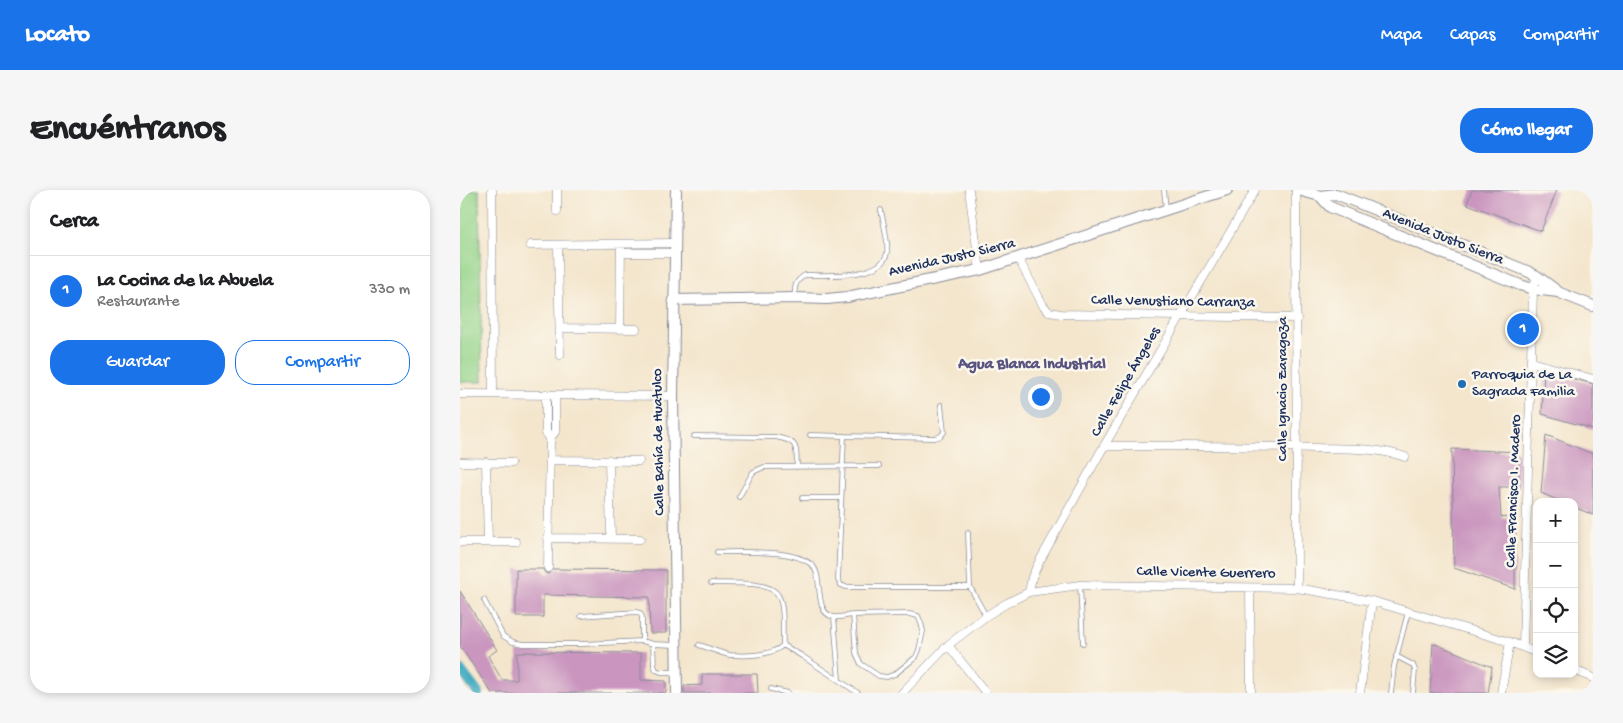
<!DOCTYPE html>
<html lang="es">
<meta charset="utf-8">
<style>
body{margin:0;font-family:"Gochi Hand",sans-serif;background:#f6f6f6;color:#202124}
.controls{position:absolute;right:15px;bottom:15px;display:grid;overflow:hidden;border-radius:10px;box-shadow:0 2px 8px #0003}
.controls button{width:45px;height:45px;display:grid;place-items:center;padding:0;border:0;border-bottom:1px solid #e0e0e0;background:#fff;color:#202124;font:25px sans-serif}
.you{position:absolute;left:580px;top:206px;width:18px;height:18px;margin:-12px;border:4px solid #fff;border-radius:50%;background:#1a73e8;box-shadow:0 0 0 8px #1a73e833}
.badge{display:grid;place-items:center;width:32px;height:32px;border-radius:50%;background:#1a73e8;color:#fff;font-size:16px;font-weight:700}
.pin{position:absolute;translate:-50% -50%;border:2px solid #fff;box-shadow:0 1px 5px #0006}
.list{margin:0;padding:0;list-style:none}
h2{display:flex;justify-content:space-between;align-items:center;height:65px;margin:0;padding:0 20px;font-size:21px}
h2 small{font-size:16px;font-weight:400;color:#757577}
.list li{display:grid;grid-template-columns:32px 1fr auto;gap:15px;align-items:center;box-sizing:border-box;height:70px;padding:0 20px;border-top:1px solid #e0e0e0}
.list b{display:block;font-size:19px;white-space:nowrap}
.list p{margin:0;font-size:16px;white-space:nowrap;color:#757577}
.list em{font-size:16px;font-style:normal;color:#757577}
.actions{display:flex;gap:10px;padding:15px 20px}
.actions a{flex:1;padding:11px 0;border:1px solid #1a73e8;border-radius:20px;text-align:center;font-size:18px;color:#1a73e8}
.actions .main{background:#1a73e8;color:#fff}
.icon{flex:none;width:28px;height:28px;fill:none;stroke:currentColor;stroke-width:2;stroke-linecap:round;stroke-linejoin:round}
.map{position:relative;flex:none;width:1133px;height:503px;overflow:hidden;border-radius:20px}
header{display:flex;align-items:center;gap:30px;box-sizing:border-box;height:70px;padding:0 25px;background:#1a73e8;color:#fff}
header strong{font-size:24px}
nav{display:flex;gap:28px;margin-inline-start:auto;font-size:18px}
.intro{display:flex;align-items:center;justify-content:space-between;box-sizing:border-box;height:120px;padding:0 30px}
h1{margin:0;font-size:35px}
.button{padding:12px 22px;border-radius:20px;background:#1a73e8;color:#fff;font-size:18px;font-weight:700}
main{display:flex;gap:30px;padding:0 30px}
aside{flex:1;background:#fff;border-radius:20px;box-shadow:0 2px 8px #0003}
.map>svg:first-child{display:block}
.green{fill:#95d48a;stroke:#588274}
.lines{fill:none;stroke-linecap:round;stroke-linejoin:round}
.canal{stroke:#40aac0;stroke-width:10}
.building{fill:#ca96bf}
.service-casing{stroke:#888a96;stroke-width:5.5}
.minor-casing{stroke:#888a96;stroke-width:9}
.tertiary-casing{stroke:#888a96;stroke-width:12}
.service{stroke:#fff;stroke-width:4}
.minor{stroke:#fff;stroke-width:8}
.tertiary{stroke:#fff;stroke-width:10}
.poi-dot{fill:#1f6fb2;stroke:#fbf7ec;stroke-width:2}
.labels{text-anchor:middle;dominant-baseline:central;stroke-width:5;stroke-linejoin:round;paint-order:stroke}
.street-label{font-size:15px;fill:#1b2f5e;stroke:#fbf7ec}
.poi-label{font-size:15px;fill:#1b2f5e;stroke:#fbf7ec;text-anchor:start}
.neighbourhood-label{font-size:16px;font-weight:bold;fill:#585380;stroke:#fbf7ec}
</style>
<header>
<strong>Locato</strong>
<nav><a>Mapa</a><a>Capas</a><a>Compartir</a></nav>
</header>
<div class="intro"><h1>Encuéntranos</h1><a class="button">Cómo llegar</a></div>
<main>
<aside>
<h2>Cerca<small></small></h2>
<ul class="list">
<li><span class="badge">1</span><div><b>La Cocina de la Abuela</b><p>Restaurante</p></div><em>330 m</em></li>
</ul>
<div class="actions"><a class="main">Guardar</a><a>Compartir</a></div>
</aside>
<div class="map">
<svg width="1133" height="503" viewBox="0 0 1133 503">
<rect width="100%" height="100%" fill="#fbf7ec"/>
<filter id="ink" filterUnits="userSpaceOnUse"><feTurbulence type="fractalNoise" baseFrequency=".02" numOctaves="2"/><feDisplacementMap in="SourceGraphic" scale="10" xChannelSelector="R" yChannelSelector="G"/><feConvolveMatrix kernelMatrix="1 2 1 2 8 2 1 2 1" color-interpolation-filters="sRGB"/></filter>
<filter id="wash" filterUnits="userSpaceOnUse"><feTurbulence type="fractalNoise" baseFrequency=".0096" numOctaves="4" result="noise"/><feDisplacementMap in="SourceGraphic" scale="20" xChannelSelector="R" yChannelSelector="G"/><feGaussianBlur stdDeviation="1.12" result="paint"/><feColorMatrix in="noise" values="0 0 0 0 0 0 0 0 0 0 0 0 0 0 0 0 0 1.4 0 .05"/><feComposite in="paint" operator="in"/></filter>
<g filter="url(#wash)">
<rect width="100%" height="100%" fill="#f4e6cd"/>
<path class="green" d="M0,0H19L22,192H0Z"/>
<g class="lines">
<path class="canal" d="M0,479L18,503"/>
</g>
<g id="blocks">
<path class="building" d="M1012,0H1097L1081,41L1007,14Z
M1084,181L1133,194V239L1082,224Z
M1086,245L1133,264V325L1114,317V312H1102L1081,303Z
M992,259L1058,262L1059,297H1039L1041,327L1055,329V399L994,378Z
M56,379H83L85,383L88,384L93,379L206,380V443H190L189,407L83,405V427H56Z
M0,401L37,460L28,466L42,490H57V462L181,463V490L206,491V503H32L0,456Z
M973,453L1032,477L1028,503H970Z
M242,484H297L298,503H224V496L242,495Z"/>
</g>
</g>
<g filter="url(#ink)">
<use href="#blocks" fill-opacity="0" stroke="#888a96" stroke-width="1"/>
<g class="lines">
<g class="service-casing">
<path id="service" d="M704,0L706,19
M335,106C334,95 336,91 345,85C365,85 422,89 427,63C429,52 423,32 421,20
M481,215L484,242L481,246L475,248L384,246L378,390L381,395L386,397H510L526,426
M350,245L384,246
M234,246L315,247C339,251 336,256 337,277
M279,307L293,282L304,277L419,276
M342,308H381
M508,343L510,397
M257,362C282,363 330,358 351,374C365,385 352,423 374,427C380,428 388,425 393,425L396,463L401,474L419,486L427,487L435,484L456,467L459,460L463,441L461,433L458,426L449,424L393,425
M620,395L623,453
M24,410L43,446L53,452L63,454H123L182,451L193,454L194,475L196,480L201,482H215
M121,426L176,422L180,423L182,427V451
M374,427L379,490
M193,454L215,455
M239,455C249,458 260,463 270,465C284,466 313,466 323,455C322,442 325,416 318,405C310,390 267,394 251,393
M323,455L342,466L398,503
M936,466L953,475L955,480L953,503
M311,499L328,503
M931,503L934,476L948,422"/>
</g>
<g class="minor-casing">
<path id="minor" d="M32,0L33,204
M97,0V21
M509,0L520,80
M836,0L837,398
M70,55L214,53
M98,55L100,165
M161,63H214
M558,68L583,115L589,122L601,124L837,128
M100,138L176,139
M160,139L161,54
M1071,172L1133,189
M0,204L213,206
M86,204V243L90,248L88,378
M90,248L95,242V205
M644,256C714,256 784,255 854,258C884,259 916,257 945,267
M90,270L179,271
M149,270L151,349
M0,272L51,273
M26,272L28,352
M88,348L180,349
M0,352H56
M790,398L791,503
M569,402L572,387L578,374L644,256L795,0
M488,455L526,503
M1063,457L1073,99L1077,86
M1114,480L1133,488
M442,503L488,455L526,426L547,413L569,402L620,395L837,398L912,411L1050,452L1077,463
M900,503L912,411
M1041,503L1050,452"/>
</g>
<g class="tertiary-casing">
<path id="tertiary" d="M216,0L213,206L217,503
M838,0L860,6L876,4L1067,81L1077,86L1100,103L1133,116
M860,6L870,17L1060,95L1073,99L1098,102
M213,110L335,108L367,109L387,107L520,80L767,0"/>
</g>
<use href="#service" class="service"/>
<use href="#minor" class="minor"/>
<use href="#tertiary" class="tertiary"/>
</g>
</g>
<circle class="poi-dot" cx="1002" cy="194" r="5"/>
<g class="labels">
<g class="street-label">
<text transform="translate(983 47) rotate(22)">Avenida Justo Sierra</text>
<text transform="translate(492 68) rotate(-13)">Avenida Justo Sierra</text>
<text transform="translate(713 112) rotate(1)">Calle Venustiano Carranza</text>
<text transform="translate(666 192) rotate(-60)">Calle Felipe Ángeles</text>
<text transform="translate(823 199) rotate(-90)">Calle Ignacio Zaragoza</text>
<text transform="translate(199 252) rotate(-91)">Calle Bahía de Huatulco</text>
<text transform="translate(1054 301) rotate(-88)">Calle Francisco I. Madero</text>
<text transform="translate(746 383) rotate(1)">Calle Vicente Guerrero</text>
</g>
<g class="poi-label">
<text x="1012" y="185">Parroquia de La<tspan x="1012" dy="17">Sagrada Familia</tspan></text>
</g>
<g class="neighbourhood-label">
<text x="572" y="175">Agua Blanca Industrial</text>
</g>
</g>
</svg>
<div class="controls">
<button>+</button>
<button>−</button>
<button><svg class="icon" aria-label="locate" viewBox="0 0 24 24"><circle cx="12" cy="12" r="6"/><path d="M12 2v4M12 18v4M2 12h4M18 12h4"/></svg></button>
<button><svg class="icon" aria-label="layers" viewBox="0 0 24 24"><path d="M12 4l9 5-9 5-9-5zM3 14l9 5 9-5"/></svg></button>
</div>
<div class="you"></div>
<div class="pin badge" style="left:1063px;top:139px">1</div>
</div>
</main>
